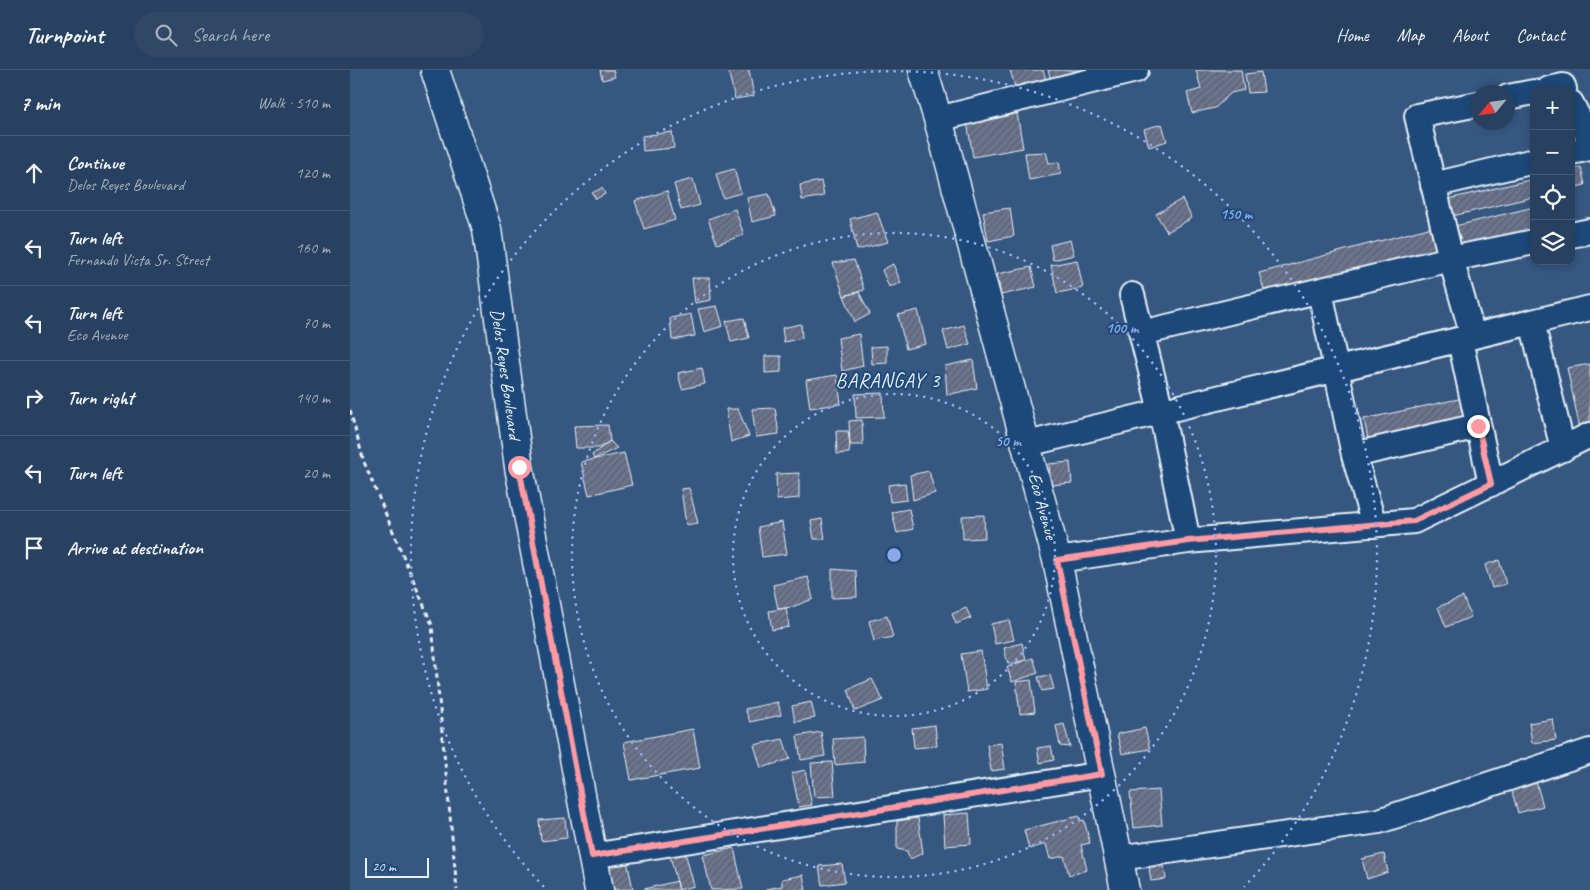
<!DOCTYPE html>
<meta charset="utf-8">
<style>
body{margin:0;font-family:Caveat,sans-serif;background:#304866;color:#f1f3f6}
.controls{position:absolute;right:15px;top:15px;display:grid;overflow:hidden;border-radius:10px;box-shadow:0 2px 8px #0003}
.controls button{width:45px;height:45px;display:grid;place-items:center;padding:0;border:0;border-bottom:1px solid #445a75;background:#284160;color:#f1f3f6;font:25px sans-serif}
.compass{position:absolute;left:1120px;top:15px;width:45px;height:45px;border-radius:50%;background:#284160;box-shadow:0 2px 8px #0003;rotate:241deg}
.scale{position:absolute;left:15px;bottom:12px;width:64px;box-sizing:border-box;padding-left:5px;border:2px solid #e8f1f8;border-top:0;font-size:14px;line-height:18px;white-space:nowrap;color:#e8f1f8;-webkit-text-stroke:4px #1f4a7a;paint-order:stroke}
.stop{position:absolute;width:15px;height:15px;margin:-11px;border:4px solid #ff9aa2;border-radius:50%;background:#fff}
.stop.end{background:#ff9aa2;border-color:#fff;box-shadow:0 1px 5px #0008}
.list{margin:0;padding:0;list-style:none}
h2{display:flex;justify-content:space-between;align-items:center;height:65px;margin:0;padding:0 20px;font-size:21px}
h2 small{font-size:16px;font-weight:400;color:#a5afbd}
.list li{display:grid;grid-template-columns:32px 1fr auto;gap:15px;align-items:center;box-sizing:border-box;height:75px;padding:0 20px;border-top:1px solid #445a75}
.list b{display:block;font-size:19px;white-space:nowrap}
.list p{margin:0;font-size:16px;white-space:nowrap;color:#a5afbd}
.list em{font-size:16px;font-style:normal;color:#a5afbd}
.icon{flex:none;width:28px;height:28px;fill:none;stroke:currentColor;stroke-width:2;stroke-linecap:round;stroke-linejoin:round}
.map{position:relative;flex:none;width:1240px;height:820px;overflow:hidden}
header{display:flex;align-items:center;gap:30px;box-sizing:border-box;height:70px;padding:0 25px;background:#284160;border-bottom:1px solid #445a75}
header strong{font-size:24px}
nav{display:flex;gap:28px;margin-inline-start:auto;font-size:18px}
.search{width:350px;height:45px;background:#304866;display:flex;align-items:center;gap:12px;box-sizing:border-box;padding:0 18px;border-radius:28px;color:#a5afbd;font-size:19px}
main{display:flex}
aside{flex:1;background:#284160}
.map>svg:first-child{display:block}
.building{fill:url(#building-hatch);stroke:#e8f1f8}
.lines{fill:none;stroke-linecap:round;stroke-linejoin:round}
.street-casing{stroke:#e8f1f8;stroke-width:28}
.secondary-casing{stroke:#e8f1f8;stroke-width:31}
.path{stroke:#e8f1f8;stroke-width:3;stroke-dasharray:5 4;stroke-linecap:butt}
.street{stroke:#1f4a7a;stroke-width:24}
.secondary{stroke:#1f4a7a;stroke-width:28}
.route{stroke:#ff9aa2;stroke-width:6}
.ring{fill:none;stroke:#8da8ea;stroke-width:2.5;stroke-dasharray:2.5 5}
.labels{text-anchor:middle;dominant-baseline:central;stroke-width:4;stroke-linejoin:round;paint-order:stroke}
.street-label{font-size:18px;fill:#e8f1f8;stroke:#1f4a7a}
.quarter-label{font-size:20px;letter-spacing:1px;fill:#e8f1f8;stroke:#1f4a7a}
.centre{fill:#8da8ea;stroke:#1f4a7a;stroke-width:2.5}
.ring-label{font-size:15px;text-anchor:middle;font-weight:bold;fill:#8da8ea;stroke:#1f4a7a;stroke-width:4;stroke-linejoin:round;paint-order:stroke}
</style>
<header>
<strong>Turnpoint</strong>
<div class="search"><svg class="icon" aria-label="search" viewBox="0 0 24 24"><circle cx="10" cy="10" r="6"/><path d="M15 15l6 6"/></svg>Search here</div>
<nav><a>Home</a><a>Map</a><a>About</a><a>Contact</a></nav>
</header>
<main>
<aside>
<h2>7 min<small>Walk · 510 m</small></h2>
<ul class="list">
<li><svg class="icon" aria-label="ahead" viewBox="0 0 24 24"><path d="M12 20V5M6 11l6-6 6 6"/></svg><div><b>Continue</b><p>Delos Reyes Boulevard</p></div><em>120 m</em></li>
<li><svg class="icon" aria-label="left" viewBox="0 0 24 24"><path d="M17 20v-9H6M10 6l-5 5 5 5"/></svg><div><b>Turn left</b><p>Fernando Victa Sr. Street</p></div><em>160 m</em></li>
<li><svg class="icon" aria-label="left" viewBox="0 0 24 24"><path d="M17 20v-9H6M10 6l-5 5 5 5"/></svg><div><b>Turn left</b><p>Eco Avenue</p></div><em>70 m</em></li>
<li><svg class="icon" aria-label="right" viewBox="0 0 24 24"><path d="M7 20v-9h11M14 6l5 5-5 5"/></svg><div><b>Turn right</b></div><em>140 m</em></li>
<li><svg class="icon" aria-label="left" viewBox="0 0 24 24"><path d="M17 20v-9H6M10 6l-5 5 5 5"/></svg><div><b>Turn left</b></div><em>20 m</em></li>
<li><svg class="icon" aria-label="arrive" viewBox="0 0 24 24"><path d="M6 21V4h12l-3 4 3 4H6"/></svg><div><b>Arrive at destination</b></div></li>
</ul>
</aside>
<div class="map">
<svg width="1240" height="820" viewBox="0 0 1240 820">
<defs>
<pattern id="building-hatch" width="6" height="6" patternUnits="userSpaceOnUse" patternTransform="scale(1.25)"><rect width="6" height="6" fill="#6c748d"/><path d="M-1 1l2-2M0 6l6-6M5 7l2-2" fill="none" stroke="#5b606f"/></pattern>
</defs>
<rect width="100%" height="100%" fill="#365780"/>
<filter id="ink" filterUnits="userSpaceOnUse"><feTurbulence type="fractalNoise" baseFrequency=".02" numOctaves="2"/><feDisplacementMap in="SourceGraphic" scale="10" xChannelSelector="R" yChannelSelector="G"/><feConvolveMatrix kernelMatrix="1 2 1 2 8 2 1 2 1" color-interpolation-filters="sRGB"/></filter>
<g filter="url(#ink)">
<path class="building" d="M250,0H263L265,7L252,10Z
M378,0H399L404,26L385,29Z
M660,0H693L697,13L667,23Z
M698,0H750L702,14Z
M846,0H891L894,20L881,23L865,38L842,43L837,23L851,19Z
M911,2L914,22L898,23L895,4Z
M667,43L673,78L623,87L617,52Z
M812,54L817,71L799,77L794,59Z
M322,62L324,78L293,81L292,66Z
M696,82L699,93L709,92L711,104L679,110L675,83Z
M1231,97L1235,115L1221,118V100Z
M384,99L391,123L373,128L366,104Z
M343,109L350,135L331,140L324,114Z
M1184,109V127L1098,147L1094,130Z
M471,111L474,126L452,130L450,115Z
M252,118L255,124L246,129L242,123Z
M317,121L325,150L294,159L285,131Z
M419,124L426,146L402,152L397,128Z
M832,129L842,148L817,162L806,144Z
M1184,137V160L1106,178L1101,157Z
M660,138L664,166L638,171L633,142Z
M385,139L394,165L367,174L358,149Z
M527,142L538,172L507,180L500,149Z
M1086,156L1092,179L916,226L909,203Z
M720,170L724,185L703,190L700,175Z
M504,190L514,220L494,226L483,193Z
M727,190L733,218L707,223L701,195Z
M543,194L551,213L539,217L532,200Z
M681,197L686,217L651,225L647,204Z
M342,208H360L361,230L345,233Z
M509,222L520,244L505,252L494,226Z
M367,236L373,256L354,262L348,239Z
M568,240L576,274L556,279L548,245Z
M341,244L345,266L322,270L320,248Z
M394,248L399,268L381,272L376,251Z
M451,254L452,268L434,272L432,258Z
M614,255L620,274L598,280L593,261Z
M509,264L513,296L492,301L488,268Z
M537,276V293L522,294L521,277Z
M415,286H431V302L415,303Z
M623,290L627,318L597,325L595,296Z
M1240,294V353L1230,359L1217,298Z
M352,298L355,314L332,319L328,303Z
M487,305L491,334L460,338L456,310Z
M533,323L534,347L506,348L505,324Z
M1113,328L1118,348L1018,369L1014,349Z
M425,338L429,364L406,367L402,339Z
M376,339H388L399,366L381,372Z
M512,350L513,375H500L499,351Z
M258,355L260,371L249,378H226L224,356Z
M486,361H498L500,375L499,383L487,384Z
M260,371L267,378L244,389L242,385Z
M274,383L282,415L239,425L231,392Z
M720,392L722,413L701,415L699,394Z
M579,401L585,423L563,430L560,405Z
M449,403V428L427,430L426,404Z
M555,413L557,430L540,432L538,415Z
M339,418L348,453L336,455L331,419Z
M559,439L563,459L547,463L542,442Z
M634,445L635,468L613,469L612,446Z
M472,449L475,469H464L461,451Z
M432,452L437,484L412,487L408,457Z
M1149,490L1156,514L1142,518L1135,495Z
M482,499L506,501L507,527L482,528Z
M458,507L463,529L442,537L428,539L423,515Z
M1113,527L1121,547L1096,557L1088,537Z
M436,538L439,557L422,560L419,541Z
M616,538L621,548L606,554L602,544Z
M537,546L543,567L524,571L519,551Z
M659,550L664,570L645,574L641,554Z
M672,573L676,590L658,594L654,578Z
M631,581L637,619L617,622L611,584Z
M683,588L688,603L662,612L657,597L676,590Z
M700,605L704,619L692,621L688,607Z
M522,609L533,630L505,641L498,619Z
M681,610L685,642L670,644L666,612Z
M428,632L431,645L400,652L395,639Z
M461,632L465,648L445,652L442,636Z
M1203,649L1206,670L1182,673L1179,653Z
M714,654L720,677L710,676L706,656Z
M585,655L587,676L564,678L562,658Z
M795,658L800,679L772,684L767,664Z
M343,659L350,698L281,710L274,672Z
M471,662L475,686L451,690L447,666Z
M513,667L514,692L485,695L483,669Z
M433,669L440,689L411,698L404,675Z
M651,673L655,699L641,701L637,675Z
M701,676L704,690L690,693L687,678Z
M482,692L485,726L464,727L461,693Z
M455,700L462,735L449,737L442,703Z
M1185,708L1193,736L1168,743L1160,715Z
M809,720L812,755L784,758L780,722Z
M619,743L621,774L595,776L593,745Z
M729,746L730,751L734,750L740,773L731,775L737,800L719,805L714,786L700,789L696,774L679,779L674,760Z
M215,748L217,768L191,771L189,750Z
M568,748L573,783L560,789L557,781L547,779V751Z
M384,778L393,819L361,820L353,785Z
M335,782L344,816L329,820L320,786Z
M1034,784L1038,802L1017,809L1012,789Z
M276,786L283,819L260,820L254,791Z
M492,794L495,812L472,815L469,796Z
M814,796L816,809L801,811L799,797Z
M453,805L456,820H416V819L432,816V809Z
M327,811L329,820H294V819Z"/>
<g class="lines">
<g class="street-casing">
<path id="street" d="M1199,19L1213,16L1214,19
M1158,27L1184,22
M1221,33L1240,70
M588,49L786,0
M1221,82L1240,78
M1083,115L1184,91
M1221,165L1240,161
M970,221L1004,385L1024,455
M782,225L811,341L838,471
M1182,252L1213,379
M792,263L1101,189L1184,172
M1123,266L1101,189L1067,46L1128,34
M1110,270L1141,414
M677,374L1240,238
M1004,385L1128,356
M707,490L838,471L1064,451L1240,365
M242,786L752,704
M769,788L1029,751L1240,681"/>
</g>
<g class="secondary-casing">
<path id="secondary" d="M85,0L137,159L169,397L249,820
M573,0L588,49L707,490L775,820"/>
</g>
<path class="path" d="M0,340L14,392L82,555L107,820"/>
<use href="#street" class="street"/>
<use href="#secondary" class="secondary"/>
</g>
</g>
<g class="lines" filter="url(#ink)">
<path class="route" d="M169,397L242,786L752,704L707,490L838,471L1064,451L1141,414L1128,356"/>
</g>
<g class="ring">
<circle cx="544" cy="485" r="161"/>
<circle cx="544" cy="485" r="322"/>
<path d="M194 817A483 483 0 1 1 894 817"/>
</g>
<g class="labels">
<g class="street-label">
<text transform="translate(156 304) rotate(82)">Delos Reyes Boulevard</text>
<text transform="translate(693 436) rotate(75)">Eco Avenue</text>
</g>
<g class="quarter-label">
<text x="538" y="310">BARANGAY 3</text>
</g>
</g>
<circle cx="544" cy="485" r="8" class="centre"/>
<g class="ring-label">
<text x="886" y="149">150 m</text>
<text x="772" y="263">100 m</text>
<text x="658" y="376">50 m</text>
</g>
</svg>
<div class="controls">
<button>+</button>
<button>−</button>
<button><svg class="icon" aria-label="locate" viewBox="0 0 24 24"><circle cx="12" cy="12" r="6"/><path d="M12 2v4M12 18v4M2 12h4M18 12h4"/></svg></button>
<button><svg class="icon" aria-label="layers" viewBox="0 0 24 24"><path d="M12 4l9 5-9 5-9-5zM3 14l9 5 9-5"/></svg></button>
</div>
<svg class="compass" viewBox="-18 -18 36 36"><path d="M0-13l5 13h-10z" fill="#e53935"/><path d="M0 13l5-13h-10z" fill="#a5afbd"/></svg>
<div class="scale">20 m</div>
<div class="stop" style="left:169px;top:397px"></div>
<div class="stop end" style="left:1128px;top:356px"></div>
</div>
</main>
